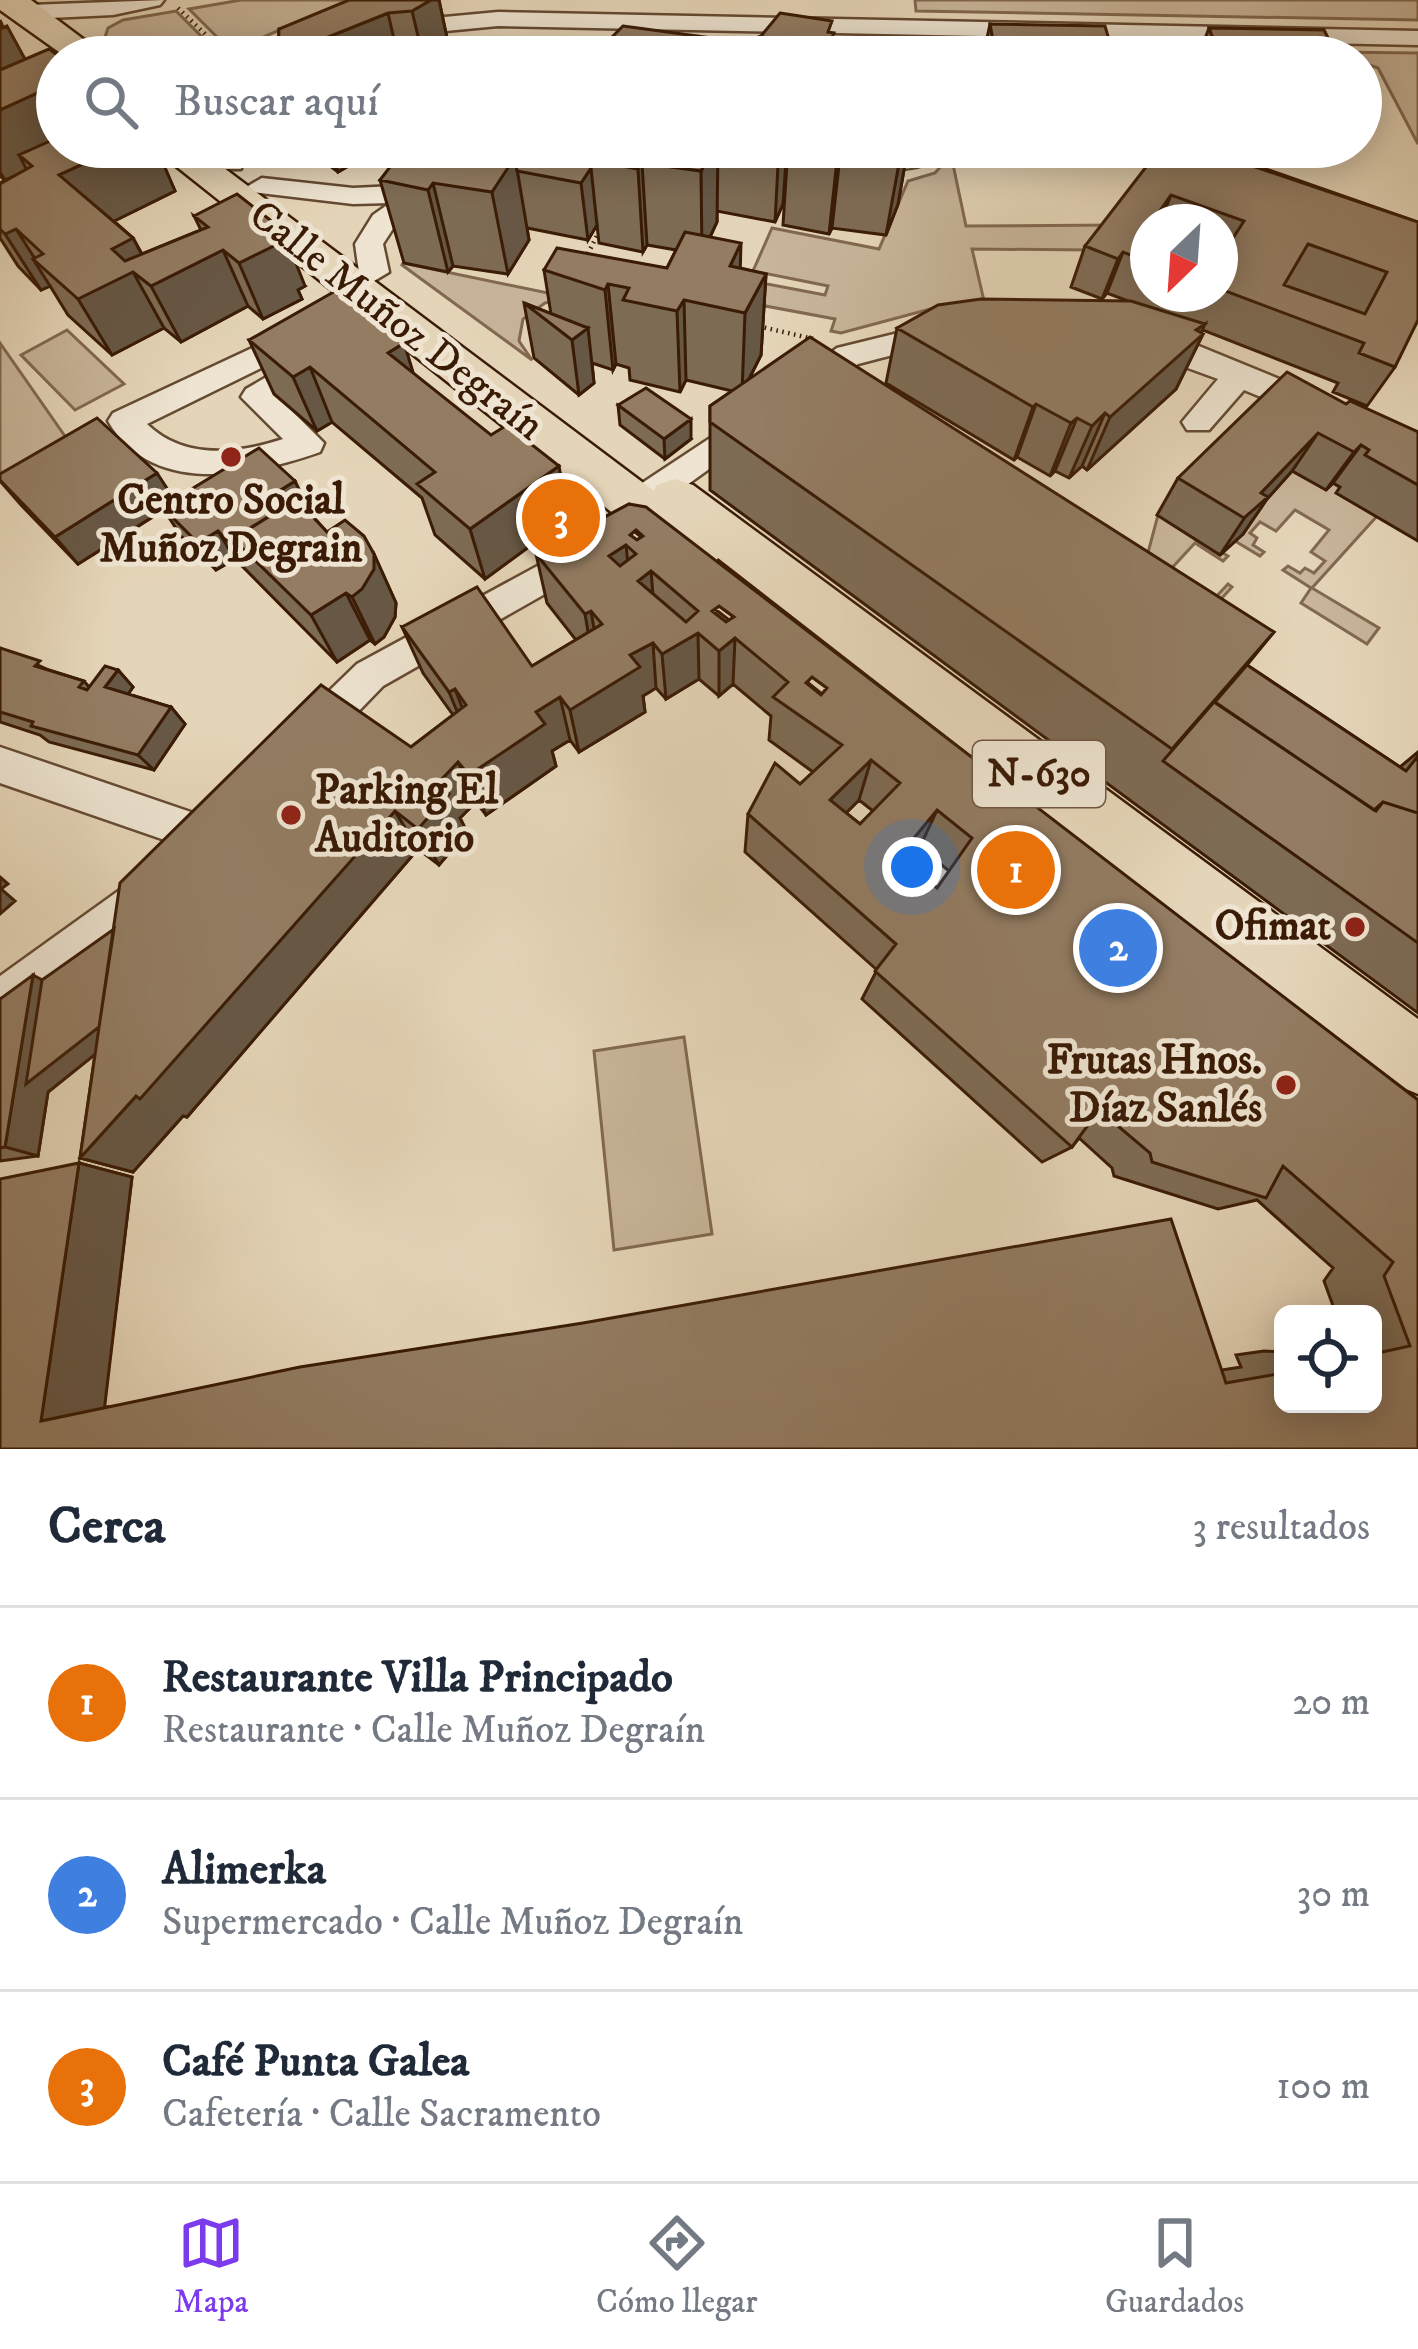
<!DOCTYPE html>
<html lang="es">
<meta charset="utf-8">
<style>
body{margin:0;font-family:"IM FELL DW Pica",serif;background:#f2f2f3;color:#1f2937}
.controls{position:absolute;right:36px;bottom:36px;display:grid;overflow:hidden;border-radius:18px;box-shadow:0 6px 30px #0003}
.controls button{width:108px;height:108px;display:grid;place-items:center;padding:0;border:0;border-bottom:3px solid #e0e1e3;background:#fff;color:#1f2937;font:60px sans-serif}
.compass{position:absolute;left:1130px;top:204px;width:108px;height:108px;border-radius:50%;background:#fff;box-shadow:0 6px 30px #0003;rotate:205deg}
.you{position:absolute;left:912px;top:867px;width:42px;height:42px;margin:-30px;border:9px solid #fff;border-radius:50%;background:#1a73e8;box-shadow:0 0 0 18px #1a73e833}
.badge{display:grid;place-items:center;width:78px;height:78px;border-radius:50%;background:#7c3aed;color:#fff;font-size:39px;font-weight:700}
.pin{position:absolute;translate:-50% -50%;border:6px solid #fff;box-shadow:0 3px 12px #0006}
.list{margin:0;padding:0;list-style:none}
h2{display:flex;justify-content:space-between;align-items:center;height:156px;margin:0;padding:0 48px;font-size:51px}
h2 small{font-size:39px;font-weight:400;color:#747a83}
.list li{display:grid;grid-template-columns:78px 1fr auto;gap:36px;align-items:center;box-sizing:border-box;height:192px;padding:0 48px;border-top:3px solid #e0e1e3}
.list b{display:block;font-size:45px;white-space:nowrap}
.list p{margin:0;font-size:39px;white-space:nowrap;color:#747a83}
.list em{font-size:39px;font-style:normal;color:#747a83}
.icon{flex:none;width:66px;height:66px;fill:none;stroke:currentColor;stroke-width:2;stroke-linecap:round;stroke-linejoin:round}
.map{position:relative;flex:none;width:1418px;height:1449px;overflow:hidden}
.search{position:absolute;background:#fff;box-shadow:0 6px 30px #0003;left:36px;right:36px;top:36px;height:132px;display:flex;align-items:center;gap:30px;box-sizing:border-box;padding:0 42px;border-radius:66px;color:#747a83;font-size:45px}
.sheet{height:732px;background:#fff}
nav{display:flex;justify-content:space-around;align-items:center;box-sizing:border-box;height:168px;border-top:3px solid #e0e1e3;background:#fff;font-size:33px;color:#747a83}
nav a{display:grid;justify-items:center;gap:6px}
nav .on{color:#7c3aed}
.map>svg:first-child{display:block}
.green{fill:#c8b59a;stroke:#816850;stroke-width:3}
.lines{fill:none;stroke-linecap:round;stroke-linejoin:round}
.minor-casing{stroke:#654a32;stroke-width:5}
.highway-casing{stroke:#3a1b05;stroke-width:5}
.path{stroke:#3a1b05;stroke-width:4.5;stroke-dasharray:1.5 4.5;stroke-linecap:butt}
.minor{fill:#eee4d1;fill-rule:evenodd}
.highway{fill:#e5d5b8;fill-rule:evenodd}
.wall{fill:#7e6b54;stroke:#3a1b05;stroke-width:3;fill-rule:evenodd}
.shaded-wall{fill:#675745;stroke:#3a1b05;stroke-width:3}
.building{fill:#937c62;stroke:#3a1b05;stroke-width:3;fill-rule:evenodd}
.poi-dot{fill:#8f2418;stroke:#eee4d1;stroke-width:4.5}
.labels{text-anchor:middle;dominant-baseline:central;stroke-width:10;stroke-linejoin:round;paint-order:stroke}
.shield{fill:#eee4d1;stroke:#705742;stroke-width:3}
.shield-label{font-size:39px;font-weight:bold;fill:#3a1b05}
.street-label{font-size:42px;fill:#3a1b05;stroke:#eee4d1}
.poi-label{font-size:42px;font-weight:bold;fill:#3a1b05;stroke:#eee4d1;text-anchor:end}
</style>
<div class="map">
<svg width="1418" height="1449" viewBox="0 0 1418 1449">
<rect width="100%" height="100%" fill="#e5d5b8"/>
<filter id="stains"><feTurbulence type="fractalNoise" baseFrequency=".00167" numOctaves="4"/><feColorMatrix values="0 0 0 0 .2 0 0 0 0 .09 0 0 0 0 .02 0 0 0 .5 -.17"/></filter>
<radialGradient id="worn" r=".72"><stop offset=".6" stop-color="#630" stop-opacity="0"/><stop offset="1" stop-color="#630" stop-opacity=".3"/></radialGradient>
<path class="green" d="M241,0H390L291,25L231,51L189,9Z
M915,0H1418V20L916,11Z
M176,11L222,57H128L105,37L108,28L123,20Z
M1329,52L1418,53V144L1378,68L1361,62V57Z
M951,155L966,226L1113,225L1092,250L972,249L985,305L934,308L841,333L831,331L835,319L744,302L672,266L825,295L828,286L753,271L772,228L879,249L908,181L935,173Z
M402,265L403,263L572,298L545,303L523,319L519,341L532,360Z
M67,330L124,384L75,410L21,355Z
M0,343L69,442L0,479Z
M1292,471L1326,490L1333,483L1378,515L1312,588L1379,628L1367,644L1301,603L1311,588L1283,570L1288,566L1300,573L1305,568L1314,573L1325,561L1311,552L1329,530L1295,510L1276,531L1260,522L1250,533L1257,538L1253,545L1264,552L1260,556L1235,541L1242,534L1237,530Z
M1158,515L1228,556L1223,561L1195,543L1170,570L1213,600L1228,584L1232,587L1191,632L1142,575Z
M684,1037L712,1234L614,1250L594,1051Z"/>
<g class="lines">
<g class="minor-casing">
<path id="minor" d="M164,0L160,5L113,15L29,19L17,12L29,5Z
M498,12L1418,31V45L498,26L383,37L319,57H282L285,52L380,23Z
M216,147H242L241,169H221Z
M878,147L900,155L911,147H937L926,164C898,174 868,169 846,148Z
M262,178L353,188L436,184L450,192L394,227L383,244L389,272L374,281L359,272L355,244L373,215L390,203L353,204L252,192L248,186Z
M327,313L338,316L364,342L360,349L279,398L324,443L320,452C252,476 152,497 108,421L113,413ZM324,337L328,341L246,389L241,397L283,439C237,454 184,460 147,424Z
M943,322L958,332L954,339L858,364L799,400L788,397L783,389L837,348Z
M1144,331L1189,342L1418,436V461L1244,390L1209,430H1187L1182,422L1218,379L1133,348L1129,341Z
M751,411L762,415L767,423L762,431L648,513L636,517L624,513L619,504L624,495Z
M589,538L601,542L607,552L601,562L383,686L323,748L309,753L295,748L289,736L295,724L357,664Z
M0,747L223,823L229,836L223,849L208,855L0,783Z
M157,868L172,874L178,888L172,902L16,1019L0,1025V976L142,874Z"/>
</g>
<g class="highway-casing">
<path id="highway" d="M0,0H31L107,57H66L0,10Z
M152,147H196L654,491L657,485L675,479L693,485L1418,1019V1094L1394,1084L718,558L714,565L696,571L678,565Z"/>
</g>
<path class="path" d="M178,8L229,57
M585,259L600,230
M753,325L814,339"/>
<use href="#minor" class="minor"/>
<use href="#highway" class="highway"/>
</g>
<path class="wall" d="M439,0L448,43V52L568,55V57H278L279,29Z
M0,20L57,147H156L175,191L114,221L133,238L142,254L201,230L194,216L305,286L298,290L302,299L263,319L248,306L181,342L164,328L112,355L68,315L50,286L41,290L18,266L0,238V183L5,180L0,176Z
M990,24L1114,57H983Z
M1209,28L1324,30L1337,57H1198Z
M734,41L733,57H584L599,50Z
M304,147H359L355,154L357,161L338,172Z
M431,147H510L509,149L591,165L590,160L787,147L783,204L775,222L717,211V222L710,237L740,268L766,274L761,355L749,379L1274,632L1247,665L1400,767L1418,752V1013L710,490V406L732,391L686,380L680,392L630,380L629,368L616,364L613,370L592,363L594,383L579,395L534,358L524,303L551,314L544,270L667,268L676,250L647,245L643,252L599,243L597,225L588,240L527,228L529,240L508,274L453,266L448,272L404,263L380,180L425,154Z
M788,147H908L898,204L886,235L832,228L829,234L783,225Z
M995,147H1119L1116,156L996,153Z
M1137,147H1203L1418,222L1395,367L1367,406L1333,392L1338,383L1203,330L1201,333L1203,334L1176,389L1087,470L1082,466L1069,478L1055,471L1050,476L1017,457L1014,460L886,383L897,328L1128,301L1107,293L1102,299L1071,287L1085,246L1184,163L1191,154L1139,153ZM1148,222H1220V294H1148Z
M249,340L404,343L413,374L568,518L485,579L435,535L422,498L332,422L317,431L274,394Z
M1346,404L1418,432V541L1336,493L1340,487L1333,483L1326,490L1292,471L1267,499L1243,534L1220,555L1157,515L1178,478Z
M618,405L691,439L665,459L620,425Z
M0,481L174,500L309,510L308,511L327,532L374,554L396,603L395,617L384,637L375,644L370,640L337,662L235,559L216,570L181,536L164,510L78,564L21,505Z
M629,504L1418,1100V1449H0L79,1163L132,1177L104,1407L1222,1370L1241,1367L1236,1355L1264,1351L1283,1352V1404H1373V1314H1336L1324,1281L1333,1268L1257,1200L1218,1209L1114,1176L1112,1168L1079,1138L1072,1147L1042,1162L862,999L877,970L745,852L748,814L800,784L813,772L769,740L771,716L733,684L719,696L699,679L666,699L656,688L643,696L645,712L579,752L570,740L552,751L556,766L486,815L476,802L460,818L467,832L439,865L418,849L187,1117L183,1116L133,1172L80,1158L95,1054L48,1092L38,1156L0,1161V999L42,980L411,747L453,715L423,673L402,627L532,666L576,640L547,603L536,554ZM636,530L643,536L637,540L630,535ZM719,606L734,617L729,620L715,609ZM812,677L827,688L822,694L807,682ZM859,800L873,811L860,824L846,813ZM920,847L949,871L937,888L907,863Z
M0,648L49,670L84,681L89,687L118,670L133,687L128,694L171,707L185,724L154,770L49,742L40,735L0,722Z"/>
<path class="shaded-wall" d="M431,0H439L448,43V54L443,57H423L412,11Z
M388,13L398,57H325L323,39Z
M7,26L38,83L0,92V29Z
M734,41L733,57H725Z
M57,84V147L19,155L27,170L5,180L0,172V110Z
M120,147H156L175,191L92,232L59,175Z
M330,147H359L355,154L357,161L338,172Z
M488,147H501L515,157L529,240L508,274L484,152Z
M714,147H718L717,222L702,254L701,171Z
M787,147L783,204L775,222L778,165Z
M841,147L832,228L829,234L838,151Z
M902,147H908L898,204L886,235Z
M642,163L647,245L643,252L638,169Z
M591,168L597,225L588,240L581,183Z
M433,183L453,266L448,272L428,190Z
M1171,195L1160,222H1152Z
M16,229L37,262L33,259L50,286L41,290L5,234Z
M283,230L305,286L298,290L302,299L263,319L239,263L271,236Z
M133,238L157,283L223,250L248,306L181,342L151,286L133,272L164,328L112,355L78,299L112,249Z
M741,243L739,312L730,266Z
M1123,252L1107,293L1102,299L1118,259Z
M766,274L761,355L742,393L745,313Z
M608,284L616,364L613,370L605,290Z
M684,300L686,380L680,392L677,311Z
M1205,324L1199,338L1203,334L1176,389L1087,470L1110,417L1196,330Z
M588,328L594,383L579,395L572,340Z
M404,343L421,398L388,353Z
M310,367L332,422L317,431L293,377Z
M1036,404L1017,457L1014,460L1033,407Z
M1105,413L1082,466L1069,478L1092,426Z
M1077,418L1055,471L1050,476L1071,423Z
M691,419V439L665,459L664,439Z
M1318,433L1292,471L1267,499L1243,534L1220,555L1261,493Z
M1361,445L1333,483L1326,490L1354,452Z
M559,466L568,518L485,579L470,529Z
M157,473L176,502L78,564L55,537Z
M295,481L309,510L291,521L276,493Z
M218,531L235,559L216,570L198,543Z
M626,545L631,594L609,556Z
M374,554L396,603L395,617L384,637L375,644L352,597Z
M651,571L655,619L638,581Z
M346,593L370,640L337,662L311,615Z
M591,611L599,657L593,661L585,614Z
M698,633L699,679L666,699L662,654Z
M735,638L733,684L719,696V651Z
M653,643L656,688L643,696L645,712L579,752L570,710L630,655Z
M118,670L133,687L121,704L105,687Z
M455,689L472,733L467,735L449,692Z
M560,697L570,740L552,751L556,766L486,815L469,775L536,712Z
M171,707L185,724L154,770L138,755Z
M871,760L859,800L821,838L830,800Z
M458,762L476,802L460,818L467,832L439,865L418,829L437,784Z
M937,810L920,847L885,891L899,856Z
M395,811L418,849L187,1117L183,1116L133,1172L80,1158Z
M0,877L8,884L1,889L15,901L0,914Z
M33,975L63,991L136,998L153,1008L48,1092L38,1156L5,1147Z
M79,1163L132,1177L104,1412L41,1421Z"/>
<path class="building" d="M349,0H431L412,11L388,13L323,39V50L327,49V57H278L279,29Z
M780,13L832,21L828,32L834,33L827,48L834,49L830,57H783L768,55L767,57L736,56L743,43L761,36Z
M990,24L1105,26L1114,57H996Z
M623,26L734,41L725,57L674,49L668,57H584L592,49L599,50Z
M1209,28L1324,30L1337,57H1303L1298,46H1247L1251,57H1220Z
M461,40L568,55L567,57H443Z
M49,49L60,57H57V84L0,110V70Z
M1137,55L1196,56L1197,57H1138Z
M57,138V147H120L59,175L133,238L112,249L125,261L208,227L194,216L237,194L283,230L271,236L280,243L239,263L223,250L151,286L133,272L78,299L33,259L43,254L16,229L5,234L0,229V184L32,166L19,155Z
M431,147H488L484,152L515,157L492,192L433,183L428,190L380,180L403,150L425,154Z
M501,147L591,165V168L581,183L517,171L515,157L502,155Z
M598,147H714L701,171L642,163L638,169L590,160Z
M718,147H787L778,165L718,154Z
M815,147H840L838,151Z
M857,147H902L900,153Z
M1196,147L1418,222V320L1395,367L1359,353L1364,343L1220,289V258L1244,221L1171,195L1152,222H1148V227L1144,233L1148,234V262L1123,252L1118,259L1085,246L1156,154L1184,163ZM1308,244L1387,272L1365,314L1284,285Z
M685,232L741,243L730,266L766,274L745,313L684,300L677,311L623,300L629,288L608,284L605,290L544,270L557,248L667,268Z
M337,290L404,343L388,353L491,435L507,425L559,466L470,529L417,484L435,472L310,367L293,377L249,340Z
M981,299L1131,301L1205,324L1196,330L1203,334L1110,417L1105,413L1092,426L1077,418L1071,423L1036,404L1033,407L897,328L938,305Z
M524,303L588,328L572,340Z
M810,337L1274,632L1172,749L710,422V406Z
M1287,372L1346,404L1350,401L1418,432V485L1365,455L1369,450L1361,445L1354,452L1318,433L1261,493L1268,497L1244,518L1178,478Z
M646,388L691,419L664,439L618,405Z
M97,418L157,473L55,537L0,480V474Z
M259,448L295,481L276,493L289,504L233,539L246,561L218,531L198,543L162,507Z
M296,499L327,532L345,520L364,536L374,554V569L362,589L352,597L346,593L311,615L233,539Z
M629,504L646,507L1418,1100V1449H0V1179L79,1163L41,1421L300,1367L583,1323L1171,1219L1226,1383L1283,1373V1404H1373V1354L1410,1346L1384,1276L1393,1262L1283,1166L1266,1198L1152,1162L1150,1153L1099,1110L1072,1147L875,971L896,944L748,814L775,763L800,784L842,745L773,697L788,682L735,638L719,651L698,633L662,654L653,643L630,655L640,667L570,710L560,697L536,712L545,724L469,775L458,762L437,784L449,794L418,829L395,811L140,1099L136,1096L80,1158L120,883L321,685L411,747L466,705L455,689L449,692L402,627L477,587L532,666L602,624L591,611L585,614L536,554ZM636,530L643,536L637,540L630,535ZM626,545L636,554L620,566L609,556ZM651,571L698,611L686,622L638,581ZM719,606L734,617L726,622L712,611ZM812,677L827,688L821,695L806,683ZM871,760L900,783L860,824L830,800ZM937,810L972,838L937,888L899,856Z
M0,648L40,661L35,666L84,681L79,687L87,690L105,666L118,670L105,687L171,707L138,755L31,726L33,722L0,712Z
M1247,665L1406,771L1418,756V813L1383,802L1374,810L1215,702Z
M1214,702L1376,811L1383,802L1418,813V943L1163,761Z
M114,929L99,1027L26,1084L42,980Z
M33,975L5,1147L0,1148V999Z"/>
<g class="poi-dot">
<circle cx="231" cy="457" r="12"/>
<circle cx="291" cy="815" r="12"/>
<circle cx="1355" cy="927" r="12"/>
<circle cx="1286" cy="1085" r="12"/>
</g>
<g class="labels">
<rect class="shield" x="973" y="741" width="132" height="66" rx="9"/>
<g class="shield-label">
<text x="1039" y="774">N-630</text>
</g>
<g class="street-label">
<text transform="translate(396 321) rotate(38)">Calle Muñoz Degraín</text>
</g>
<g class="poi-label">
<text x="231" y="501" text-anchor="middle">Centro Social<tspan x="231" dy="48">Muñoz Degrain</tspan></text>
<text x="315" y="791" text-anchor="start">Parking El<tspan x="315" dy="48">Auditorio</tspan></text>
<text x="1331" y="927">Ofimat</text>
<text x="1262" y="1061">Frutas Hnos.<tspan x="1262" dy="48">Díaz Sanlés</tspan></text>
</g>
</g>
<rect width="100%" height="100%" filter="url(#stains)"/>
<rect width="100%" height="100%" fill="url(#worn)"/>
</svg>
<div class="controls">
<button><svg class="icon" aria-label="locate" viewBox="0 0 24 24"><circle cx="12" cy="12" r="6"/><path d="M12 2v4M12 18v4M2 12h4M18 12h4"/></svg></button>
</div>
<svg class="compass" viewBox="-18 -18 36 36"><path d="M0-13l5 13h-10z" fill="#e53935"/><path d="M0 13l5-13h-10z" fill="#747a83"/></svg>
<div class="you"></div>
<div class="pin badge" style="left:1016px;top:870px;background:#e8710a">1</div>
<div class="pin badge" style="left:1118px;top:948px;background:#3f7fe0">2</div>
<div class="pin badge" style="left:561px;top:518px;background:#e8710a">3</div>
<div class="search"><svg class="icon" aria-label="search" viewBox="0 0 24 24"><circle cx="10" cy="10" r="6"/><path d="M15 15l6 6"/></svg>Buscar aquí</div>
</div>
<section class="sheet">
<h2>Cerca<small>3 resultados</small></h2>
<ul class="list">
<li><span class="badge" style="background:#e8710a">1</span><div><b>Restaurante Villa Principado</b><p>Restaurante · Calle Muñoz Degraín</p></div><em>20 m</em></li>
<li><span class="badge" style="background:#3f7fe0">2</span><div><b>Alimerka</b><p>Supermercado · Calle Muñoz Degraín</p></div><em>30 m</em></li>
<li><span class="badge" style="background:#e8710a">3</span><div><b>Café Punta Galea</b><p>Cafetería · Calle Sacramento</p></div><em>100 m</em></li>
</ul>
</section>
<nav>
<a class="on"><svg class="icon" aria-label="map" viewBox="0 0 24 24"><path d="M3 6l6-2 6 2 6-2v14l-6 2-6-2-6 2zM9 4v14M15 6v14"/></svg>Mapa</a>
<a><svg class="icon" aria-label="directions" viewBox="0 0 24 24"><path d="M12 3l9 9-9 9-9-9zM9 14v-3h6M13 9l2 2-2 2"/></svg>Cómo llegar</a>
<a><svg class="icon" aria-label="saved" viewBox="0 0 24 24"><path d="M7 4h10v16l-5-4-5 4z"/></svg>Guardados</a>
</nav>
